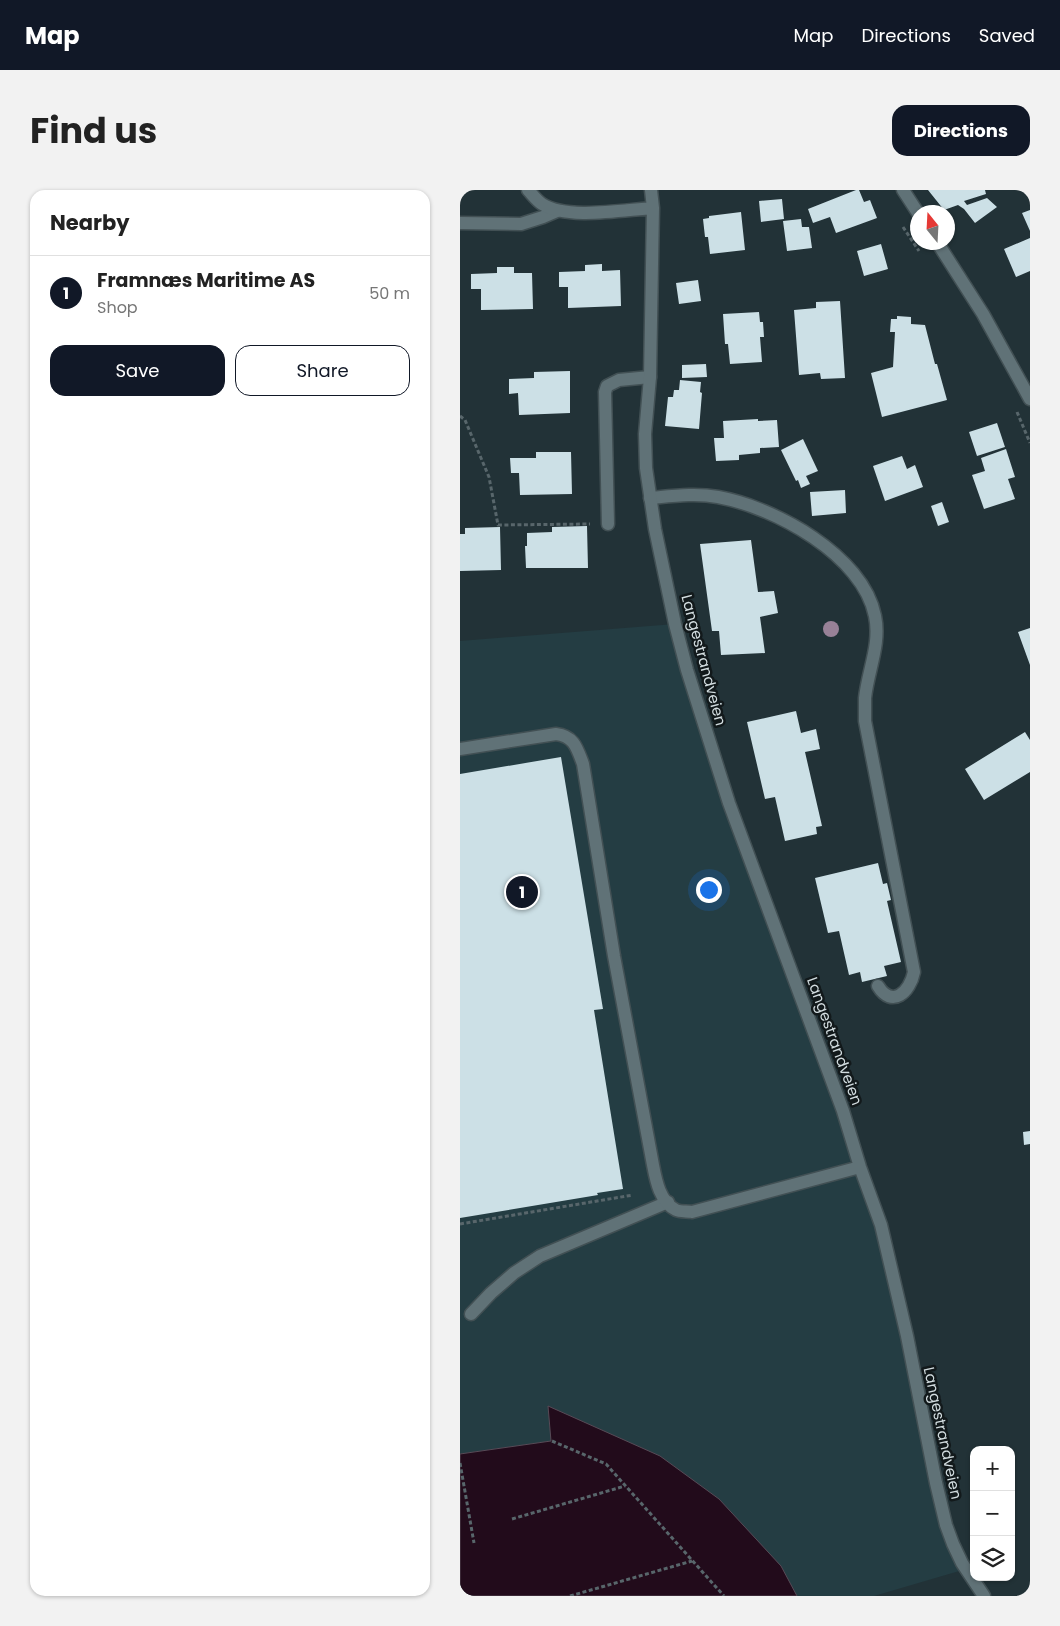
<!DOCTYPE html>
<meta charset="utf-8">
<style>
body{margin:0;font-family:Poppins,sans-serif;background:#f2f2f2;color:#222}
.controls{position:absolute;right:15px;bottom:15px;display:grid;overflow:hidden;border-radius:10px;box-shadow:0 1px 4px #0004}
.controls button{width:45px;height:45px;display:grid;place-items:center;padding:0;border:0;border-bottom:1px solid #e0e0e0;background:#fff;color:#222;font:25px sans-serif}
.compass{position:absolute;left:450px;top:15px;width:45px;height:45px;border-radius:50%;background:#fff;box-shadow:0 1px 4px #0004;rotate:342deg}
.you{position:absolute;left:248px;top:699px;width:18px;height:18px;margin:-12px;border:4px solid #fff;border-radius:50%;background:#1a73e8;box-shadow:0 0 0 8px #1a73e833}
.badge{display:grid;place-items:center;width:32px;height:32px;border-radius:50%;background:#111827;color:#fff;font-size:16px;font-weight:700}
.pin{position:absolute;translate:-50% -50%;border:2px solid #fff;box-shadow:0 1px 5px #0006}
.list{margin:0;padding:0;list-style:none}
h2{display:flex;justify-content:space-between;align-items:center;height:65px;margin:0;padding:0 20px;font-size:21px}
h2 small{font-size:16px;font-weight:400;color:#767676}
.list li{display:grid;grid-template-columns:32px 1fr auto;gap:15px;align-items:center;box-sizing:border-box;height:75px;padding:0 20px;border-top:1px solid #e0e0e0}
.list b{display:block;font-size:19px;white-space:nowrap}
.list p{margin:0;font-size:16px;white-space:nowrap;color:#767676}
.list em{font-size:16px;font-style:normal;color:#767676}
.actions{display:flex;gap:10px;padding:15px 20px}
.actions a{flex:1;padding:11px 0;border:1px solid #111827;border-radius:15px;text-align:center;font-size:18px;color:#111827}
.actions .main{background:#111827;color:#fff}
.icon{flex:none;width:28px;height:28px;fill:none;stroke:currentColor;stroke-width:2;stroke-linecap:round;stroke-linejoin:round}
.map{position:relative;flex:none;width:570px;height:1406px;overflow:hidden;border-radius:15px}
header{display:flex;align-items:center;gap:30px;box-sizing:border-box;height:70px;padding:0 25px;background:#111827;color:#fff}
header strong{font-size:24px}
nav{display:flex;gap:28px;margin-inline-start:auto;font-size:18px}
.intro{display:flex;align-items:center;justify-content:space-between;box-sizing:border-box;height:120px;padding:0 30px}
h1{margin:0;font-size:35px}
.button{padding:12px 22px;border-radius:15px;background:#111827;color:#fff;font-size:18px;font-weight:700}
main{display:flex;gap:30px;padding:0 30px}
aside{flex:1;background:#fff;border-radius:15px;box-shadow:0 1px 4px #0004}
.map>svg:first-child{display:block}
.built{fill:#243d43}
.water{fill:#220b1b;stroke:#574a56}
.building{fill:#cce0e6}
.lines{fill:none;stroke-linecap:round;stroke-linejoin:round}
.service-casing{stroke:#425054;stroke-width:15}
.minor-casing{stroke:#425054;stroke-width:15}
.secondary-casing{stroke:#425054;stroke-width:15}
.path{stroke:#58666b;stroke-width:3;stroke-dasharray:4 2.5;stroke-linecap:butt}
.service{stroke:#607277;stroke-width:12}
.minor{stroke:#607277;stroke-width:12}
.secondary{stroke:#607277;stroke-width:12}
.tree{fill:#988197}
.labels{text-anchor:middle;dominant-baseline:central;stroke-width:5;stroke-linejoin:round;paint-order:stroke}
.street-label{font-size:15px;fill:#d2dcdf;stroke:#12191b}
</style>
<header>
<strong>Map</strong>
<nav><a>Map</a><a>Directions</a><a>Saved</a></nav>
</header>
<div class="intro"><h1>Find us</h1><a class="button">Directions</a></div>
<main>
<aside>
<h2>Nearby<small></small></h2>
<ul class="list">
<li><span class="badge">1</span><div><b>Framnæs Maritime AS</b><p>Shop</p></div><em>50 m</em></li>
</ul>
<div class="actions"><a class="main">Save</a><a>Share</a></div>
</aside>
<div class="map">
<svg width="570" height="1406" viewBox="0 0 570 1406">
<rect width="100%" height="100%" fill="#223237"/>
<path class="built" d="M215,434L227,480L421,1035L476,1293L506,1379L414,1406H337L321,1376L88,1216L92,1251L0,1264V451Z"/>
<path class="water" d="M88,1216L200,1266L259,1309L321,1376L337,1406H0V1264L91,1251Z"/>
<path class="building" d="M396,0H399L404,12L410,10L417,28L376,43L370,27L353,33L348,19Z
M468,0H525L526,4L504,11L507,15L527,8L537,17L515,33L504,19L498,15L484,20Z
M322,9L324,29L301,32L299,11Z
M570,20V41L562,23Z
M281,22L285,60L250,64L248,47H245L243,29L249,28V26Z
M341,29L342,37H349L352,58L327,61L323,31Z
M570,48V81L556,87L544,59Z
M421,54L428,79L404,86L397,61Z
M142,74V81L160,80L161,116L108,118V97H99V82L125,81V75Z
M37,77H54V83H72L73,119L21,120V99H11V84L37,83Z
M238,90L241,111L219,114L216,93Z
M380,111L385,188L361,189L360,183L339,185L334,120L356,118V112Z
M299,122L300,132H303L304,147H300L302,172L270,174L268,154H265L263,124Z
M437,126L451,127V134L465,135L475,174H477L487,210L422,227L411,183L433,177L435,142H430L431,129H437Z
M246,174L247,187L222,188V175Z
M110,181V223L59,225L58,203L49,204V189L74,188V182Z
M220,190L241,192L240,202L242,203L239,239L205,236L208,207H213L214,200H219Z
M298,229V231L317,230L319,257L300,258V263L279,265V270L256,271L254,248H264L263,231Z
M537,233L545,257L517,266L509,242Z
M343,249L358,281L346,286L350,294L341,298L338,290L336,291L321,260Z
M546,259L555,287L548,289L555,309L524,319L512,285L525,281L521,268Z
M76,262H111L112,304L60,305L59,283H51L50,268H76Z
M442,266L447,279L455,275L463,297L425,311L413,276Z
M385,300L386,323L352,326L350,302Z
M482,312L489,332L478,336L471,316Z
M127,336L128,378H66L65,356H67V343L92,342V337Z
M40,337L41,380L0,381V344H5V338Z
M291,350L298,402L314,401L318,423L300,427L305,463L261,465L259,441H252L240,354Z
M570,438V475L558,442Z
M336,521L341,543L356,539L360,559L345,562L362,636L356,637L357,644L325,651L315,607L305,609L287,532Z
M565,542L570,550V582L524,610L505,579Z
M101,567L143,819L134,820L163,999L137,1003L138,1005L0,1028V584Z
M418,673L423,694L427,693L431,710L427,711L441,772L424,776L427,786L402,792L400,782L389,785L379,741L368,743L355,688Z
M570,941V954L564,955L563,942Z"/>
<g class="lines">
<g class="service-casing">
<path id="service" d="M0,33L61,34L83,27L97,21
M190,308C213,306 236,303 258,307C314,317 403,365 415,426C421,454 408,480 405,508C405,516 405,524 405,531L454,782C450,802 432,819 418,796
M148,334L145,202L147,196L159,190L190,187
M11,1124L31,1103L54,1083L80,1066L208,1012"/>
</g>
<g class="minor-casing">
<path id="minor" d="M68,0C72,4 76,10 82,14C107,30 162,20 193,18
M191,0L193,18L190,187L185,244L186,278L195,339L215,434L227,480L269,613L383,921L400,977L421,1035L447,1146L476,1293L486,1335L493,1354L502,1373L524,1406
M0,559L96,544C114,546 117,558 123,574L154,766L193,975C196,991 200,1012 216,1020C220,1022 228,1021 232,1022L400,977"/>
</g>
<g class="secondary-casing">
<path id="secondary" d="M443,0L458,23
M477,52L523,124L570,209"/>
</g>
<path class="path" d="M443,37L459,61
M557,222L570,253
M0,226L5,230L29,287L38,335L130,334
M0,1034L173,1005
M92,1251L146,1274L264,1406
M0,1273L14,1353
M52,1329L165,1296
M110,1406L232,1371"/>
<use href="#service" class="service"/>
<use href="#minor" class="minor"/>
<use href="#secondary" class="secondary"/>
</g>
<circle class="tree" cx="371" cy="439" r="8"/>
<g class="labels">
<g class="street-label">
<text transform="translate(244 470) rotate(75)">Langestrandveien</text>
<text transform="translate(375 851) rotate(70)">Langestrandveien</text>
<text transform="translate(483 1243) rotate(78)">Langestrandveien</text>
</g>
</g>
</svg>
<div class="controls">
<button>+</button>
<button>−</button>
<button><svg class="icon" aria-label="layers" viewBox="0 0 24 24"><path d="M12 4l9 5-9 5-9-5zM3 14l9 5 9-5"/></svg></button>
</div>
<svg class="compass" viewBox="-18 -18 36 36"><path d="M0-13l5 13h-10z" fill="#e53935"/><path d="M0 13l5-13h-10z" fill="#767676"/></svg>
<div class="you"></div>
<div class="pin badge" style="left:62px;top:702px">1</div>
</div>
</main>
